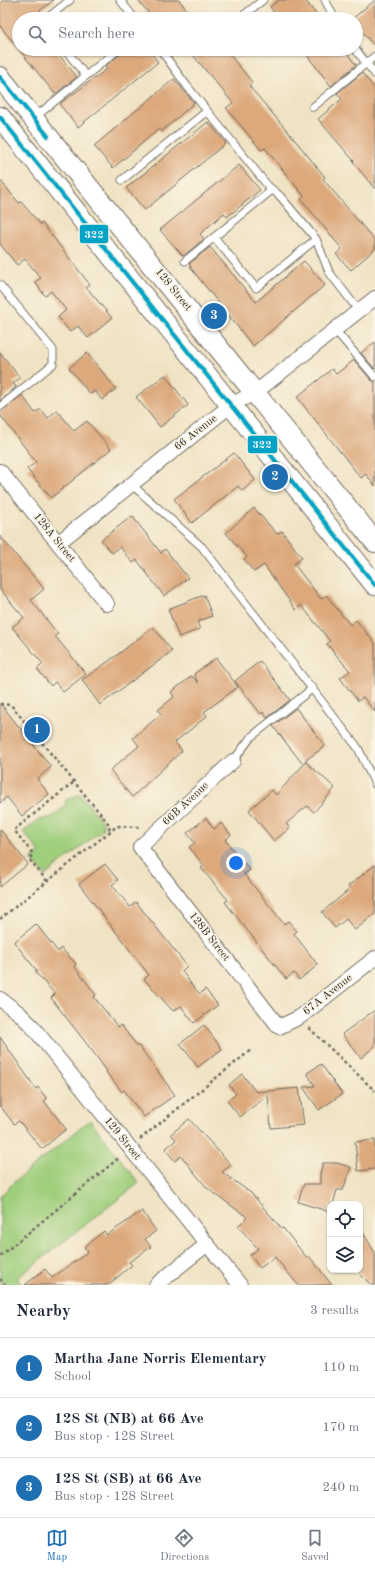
<!DOCTYPE html>
<meta charset="utf-8">
<style>
body{margin:0;font-family:"Old Standard TT",serif;background:#f6f6f7;color:#1f2937}
.controls{position:absolute;right:12px;bottom:12px;display:grid;overflow:hidden;border-radius:8px;box-shadow:0 1px 3px #0004}
.controls button{width:36px;height:36px;display:grid;place-items:center;padding:0;border:0;border-bottom:1px solid #e0e1e3;background:#fff;color:#1f2937;font:20px sans-serif}
.you{position:absolute;left:236px;top:863px;width:14px;height:14px;margin:-10px;border:3px solid #fff;border-radius:50%;background:#1a73e8;box-shadow:0 0 0 6px #1a73e833}
.badge{display:grid;place-items:center;width:26px;height:26px;border-radius:50%;background:#1f6fb2;color:#fff;font-size:13px;font-weight:700}
.pin{position:absolute;translate:-50% -50%;border:2px solid #fff;box-shadow:0 1px 4px #0006}
.list{margin:0;padding:0;list-style:none}
h2{display:flex;justify-content:space-between;align-items:center;height:52px;margin:0;padding:0 16px;font-size:17px}
h2 small{font-size:13px;font-weight:400;color:#747a83}
.list li{display:grid;grid-template-columns:26px 1fr auto;gap:12px;align-items:center;box-sizing:border-box;height:60px;padding:0 16px;border-top:1px solid #e0e1e3}
.list b{display:block;font-size:15px;white-space:nowrap}
.list p{margin:0;font-size:13px;white-space:nowrap;color:#747a83}
.list em{font-size:13px;font-style:normal;color:#747a83}
.icon{flex:none;width:22px;height:22px;fill:none;stroke:currentColor;stroke-width:2;stroke-linecap:round;stroke-linejoin:round}
.map{position:relative;flex:none;width:375px;height:1285px;overflow:hidden}
.search{position:absolute;background:#fff;box-shadow:0 1px 3px #0004;left:12px;right:12px;top:12px;height:44px;display:flex;align-items:center;gap:10px;box-sizing:border-box;padding:0 14px;border-radius:22px;color:#747a83;font-size:15px}
.sheet{height:232px;background:#fff}
nav{display:flex;justify-content:space-around;align-items:center;box-sizing:border-box;height:56px;border-top:1px solid #e0e1e3;background:#fff;font-size:11px;color:#747a83}
nav a{display:grid;justify-items:center;gap:2px}
nav .on{color:#1f6fb2}
.map>svg:first-child{display:block}
.green{fill:#9fce7c;stroke:#657c54}
.building{fill:#dca97d}
.lines{fill:none;stroke-linecap:round;stroke-linejoin:round}
.lane-casing{stroke:#706b61;stroke-width:9}
.street-casing{stroke:#706b61;stroke-width:16}
.secondary-casing{stroke:#706b61;stroke-width:22}
.path{stroke:#706b61;stroke-width:2.5;stroke-dasharray:3 3;stroke-linecap:butt}
.lane{stroke:#fff;stroke-width:7}
.street{stroke:#fff;stroke-width:14}
.secondary{stroke:#fff;stroke-width:20}
.bus-1-casing{stroke:#fcf5e5;stroke-width:7}
.bus-1{stroke:#02a3c6;stroke-width:4}
.labels{text-anchor:middle;dominant-baseline:central;stroke-width:3.5;stroke-linejoin:round;paint-order:stroke}
.street-label{font-size:11px;fill:#2b2b2b;stroke:#fcf5e5}
.line-badge{stroke:#fcf5e5;stroke-width:1.5}
.badge-label{font-size:11px;text-anchor:middle;font-weight:bold;fill:#fff}
</style>
<div class="map">
<svg width="375" height="1285" viewBox="0 0 375 1285">
<rect width="100%" height="100%" fill="#fcf5e5"/>
<filter id="ink" filterUnits="userSpaceOnUse"><feTurbulence type="fractalNoise" baseFrequency=".025" numOctaves="2"/><feDisplacementMap in="SourceGraphic" scale="8" xChannelSelector="R" yChannelSelector="G"/><feConvolveMatrix kernelMatrix="1 2 1 2 8 2 1 2 1" color-interpolation-filters="sRGB"/></filter>
<filter id="wash" filterUnits="userSpaceOnUse"><feTurbulence type="fractalNoise" baseFrequency=".012" numOctaves="4" result="noise"/><feDisplacementMap in="SourceGraphic" scale="16" xChannelSelector="R" yChannelSelector="G"/><feGaussianBlur stdDeviation="0.9" result="paint"/><feColorMatrix in="noise" values="0 0 0 0 0 0 0 0 0 0 0 0 0 0 0 0 0 1.4 0 .05"/><feComposite in="paint" operator="in"/></filter>
<g filter="url(#wash)">
<rect width="100%" height="100%" fill="#f0e3c4"/>
<path class="green" d="M80,794L104,824L102,830L45,876L31,859L40,852L23,832L38,820L52,817L65,806L66,800Z
M90,1120L139,1183L17,1278L22,1285H0V1196L13,1183Z"/>
<g id="blocks">
<path class="building" d="M4,0H54L29,19H19V49H54L77,77L55,94L0,26V3Z
M138,0H179L194,19H159L155,14L151,16Z
M279,0H305L320,19H279L270,7Z
M375,0V47L356,24V19H352Z
M124,49H148L158,62L78,127L60,105L62,102L107,69L105,66L122,53Z
M188,49H225L252,82L249,86L290,134L325,177L323,179L375,241V249L351,270L336,254L342,249L301,199L304,196L265,148L261,150L226,108L233,103Z
M302,49H344L356,65L331,86Z
M362,73L375,89V189L353,162L354,161L318,119L342,99L337,93Z
M174,79L194,103L161,132L159,129L113,168L94,146Z
M208,122L226,143L145,210L126,188Z
M239,165L260,190L227,217L224,213L200,234L204,239L183,256L160,230Z
M0,180L19,203L21,202L40,224L42,223L90,285L86,287L112,318L88,338L78,326L70,332L58,317L66,310L51,291L45,296L35,282L41,278L25,259L17,265L0,244Z
M210,247L256,302L304,261L325,285L253,346L190,267L191,266L189,264Z
M375,342V369L361,353Z
M0,352L20,378L13,383L16,387L0,401Z
M87,353L116,389L102,400L95,391L90,394L69,368Z
M354,360L371,380L375,382V486L366,474L361,478L297,397L332,369L336,374Z
M165,375L188,405L160,427L136,397Z
M22,395L35,413L41,409L48,418L57,410L74,431L87,421L111,449L51,498L27,469L36,462L0,415V412Z
M234,453L255,480L242,491L238,486L192,523L174,499Z
M254,508L277,534L282,531L302,558L294,564L321,599L326,595L350,625L356,620L375,643V712L363,697L358,701L340,678L350,671L327,644L330,641L301,605L296,610L264,565L254,572L244,559L247,557L226,533Z
M132,516L161,553L165,549L188,578L164,596L137,560L133,563L120,547L112,553L101,540Z
M0,536L44,589L31,600L58,634L55,636L86,674L63,692L55,682L51,686L37,669L43,664L12,627L24,618L0,589Z
M204,595L212,616L197,622L200,629L179,637L168,609Z
M153,627L172,651L100,705L82,680L116,656Z
M216,658L238,687L204,712L207,716L175,742L182,751L132,797L110,770L139,746L133,738L161,714L158,710L174,697L171,692L192,676L198,683L194,674Z
M260,661L290,700L267,718L263,712L261,714L235,681Z
M0,703L51,767L37,779L49,794L22,816L7,797L0,803Z
M296,708L325,746L302,763L273,726Z
M306,762L335,788L314,812L307,806L286,824L290,828L274,841L249,810L272,790L276,795Z
M206,818L214,829L221,823L231,835L225,840L250,870L244,874L284,924L288,921L297,931L294,934L318,965L299,980L294,973L286,979L225,902L228,900L201,868L204,866L189,847L195,843L187,833Z
M0,829L28,864L0,887Z
M105,864L118,880L112,885L130,907L136,902L187,966L182,971L191,984L200,994L205,989L218,1005L194,1023L181,1006L173,1011L144,979L149,975L79,884Z
M375,865V914L355,930L346,919L335,928L322,912L350,889L348,886Z
M36,924L58,952L61,948L76,964L74,966L96,995L94,997L118,1027L121,1025L138,1047L139,1046L175,1095L144,1117L124,1090L122,1092L106,1072L107,1071L90,1048L51,998L55,994L35,972L37,971L14,942Z
M375,1010V1046L361,1058L342,1034Z
M204,1025L222,1049L198,1067L180,1044Z
M0,1037L36,1089L38,1087L47,1099L44,1101L66,1129L42,1149L19,1121L14,1124L0,1106Z
M321,1064L342,1094L319,1110L303,1087L315,1086L307,1073Z
M242,1074L256,1092L299,1088L304,1125L271,1128L268,1095L240,1117L227,1101L236,1094L229,1085Z
M189,1119L231,1165L222,1172L251,1193L282,1229L283,1228L307,1258L309,1256L332,1285H298L275,1257L260,1268L250,1255L258,1249L238,1226L247,1217L207,1188L181,1156L175,1161L165,1149L176,1140L171,1134Z
M375,1140V1169L358,1171L355,1142Z
M323,1163H337L351,1167L343,1190H337L333,1204H330V1212L298,1202L304,1184H320V1174Z
M142,1211L156,1231L145,1239L151,1247L129,1262L132,1265L108,1285H25L45,1269L52,1278L88,1252L84,1247L104,1231L107,1235Z
M360,1227L375,1253V1285H371L360,1274Z"/>
</g>
</g>
<g filter="url(#ink)">
<use href="#blocks" fill-opacity="0" stroke="#706b61" stroke-width="1"/>
<g class="lines">
<g class="lane-casing">
<path id="lane" d="M120,0L135,19
M325,0L335,19
M240,18L263,0
M46,19L70,0
M65,49L86,76
M160,49L187,86L268,186L280,196L316,239L329,272L359,311
M355,49L375,74
M313,107L375,56
M34,118L119,49
M122,180L207,111
M214,237L256,288L316,239
M185,261L272,190
M0,285L53,350V364L0,407
M335,330L375,377
M131,484L202,547L358,748L375,784
M233,761L251,737L313,688"/>
</g>
<g class="street-casing">
<path id="street" d="M0,471L107,604
M58,543L231,405L256,392L375,298
M233,761L140,847L279,1027L300,1017L375,958
M0,999L19,1013L32,1026L240,1285
M156,1285L206,1245"/>
</g>
<g class="secondary-casing">
<path id="secondary" d="M0,77L375,542
M0,117L375,585"/>
</g>
<path class="path" d="M0,704L11,705L108,823L110,831
M47,881L29,859L33,854L14,830L74,782
M0,919L117,826L141,827
M309,1028L375,1091
M140,1139L251,1050
M0,1256L120,1157
M0,1279L5,1285"/>
<use href="#lane" class="lane"/>
<use href="#street" class="street"/>
<use href="#secondary" class="secondary"/>
<g class="bus-1-casing">
<path id="bus-1" d="M0,77L48,136
M0,117L375,585"/>
</g>
<use href="#bus-1" class="bus-1"/>
</g>
</g>
<g class="labels">
<g class="street-label">
<text transform="translate(173 290) rotate(51)">128 Street</text>
<text transform="translate(196 433) rotate(-38)">66 Avenue</text>
<text transform="translate(54 538) rotate(51)">128A Street</text>
<text transform="translate(186 804) rotate(-43)">66B Avenue</text>
<text transform="translate(209 937) rotate(52)">128B Street</text>
<text transform="translate(328 995) rotate(-38)">67A Avenue</text>
<text transform="translate(122 1139) rotate(51)">129 Street</text>
</g>
</g>
<g class="line-badge">
<rect x="79" y="224" width="30" height="20" rx="4" fill="#02a3c6"/>
<rect x="247" y="435" width="31" height="19" rx="4" fill="#02a3c6"/>
</g>
<g class="badge-label">
<text x="94" y="238">322</text>
<text x="262" y="448">322</text>
</g>
</svg>
<div class="controls">
<button><svg class="icon" aria-label="locate" viewBox="0 0 24 24"><circle cx="12" cy="12" r="6"/><path d="M12 2v4M12 18v4M2 12h4M18 12h4"/></svg></button>
<button><svg class="icon" aria-label="layers" viewBox="0 0 24 24"><path d="M12 4l9 5-9 5-9-5zM3 14l9 5 9-5"/></svg></button>
</div>
<div class="you"></div>
<div class="pin badge" style="left:37px;top:730px">1</div>
<div class="pin badge" style="left:275px;top:477px">2</div>
<div class="pin badge" style="left:214px;top:316px">3</div>
<div class="search"><svg class="icon" aria-label="search" viewBox="0 0 24 24"><circle cx="10" cy="10" r="6"/><path d="M15 15l6 6"/></svg>Search here</div>
</div>
<section class="sheet">
<h2>Nearby<small>3 results</small></h2>
<ul class="list">
<li><span class="badge">1</span><div><b>Martha Jane Norris Elementary</b><p>School</p></div><em>110 m</em></li>
<li><span class="badge">2</span><div><b>128 St (NB) at 66 Ave</b><p>Bus stop · 128 Street</p></div><em>170 m</em></li>
<li><span class="badge">3</span><div><b>128 St (SB) at 66 Ave</b><p>Bus stop · 128 Street</p></div><em>240 m</em></li>
</ul>
</section>
<nav>
<a class="on"><svg class="icon" aria-label="map" viewBox="0 0 24 24"><path d="M3 6l6-2 6 2 6-2v14l-6 2-6-2-6 2zM9 4v14M15 6v14"/></svg>Map</a>
<a><svg class="icon" aria-label="directions" viewBox="0 0 24 24"><path d="M12 3l9 9-9 9-9-9zM9 14v-3h6M13 9l2 2-2 2"/></svg>Directions</a>
<a><svg class="icon" aria-label="saved" viewBox="0 0 24 24"><path d="M7 4h10v16l-5-4-5 4z"/></svg>Saved</a>
</nav>
